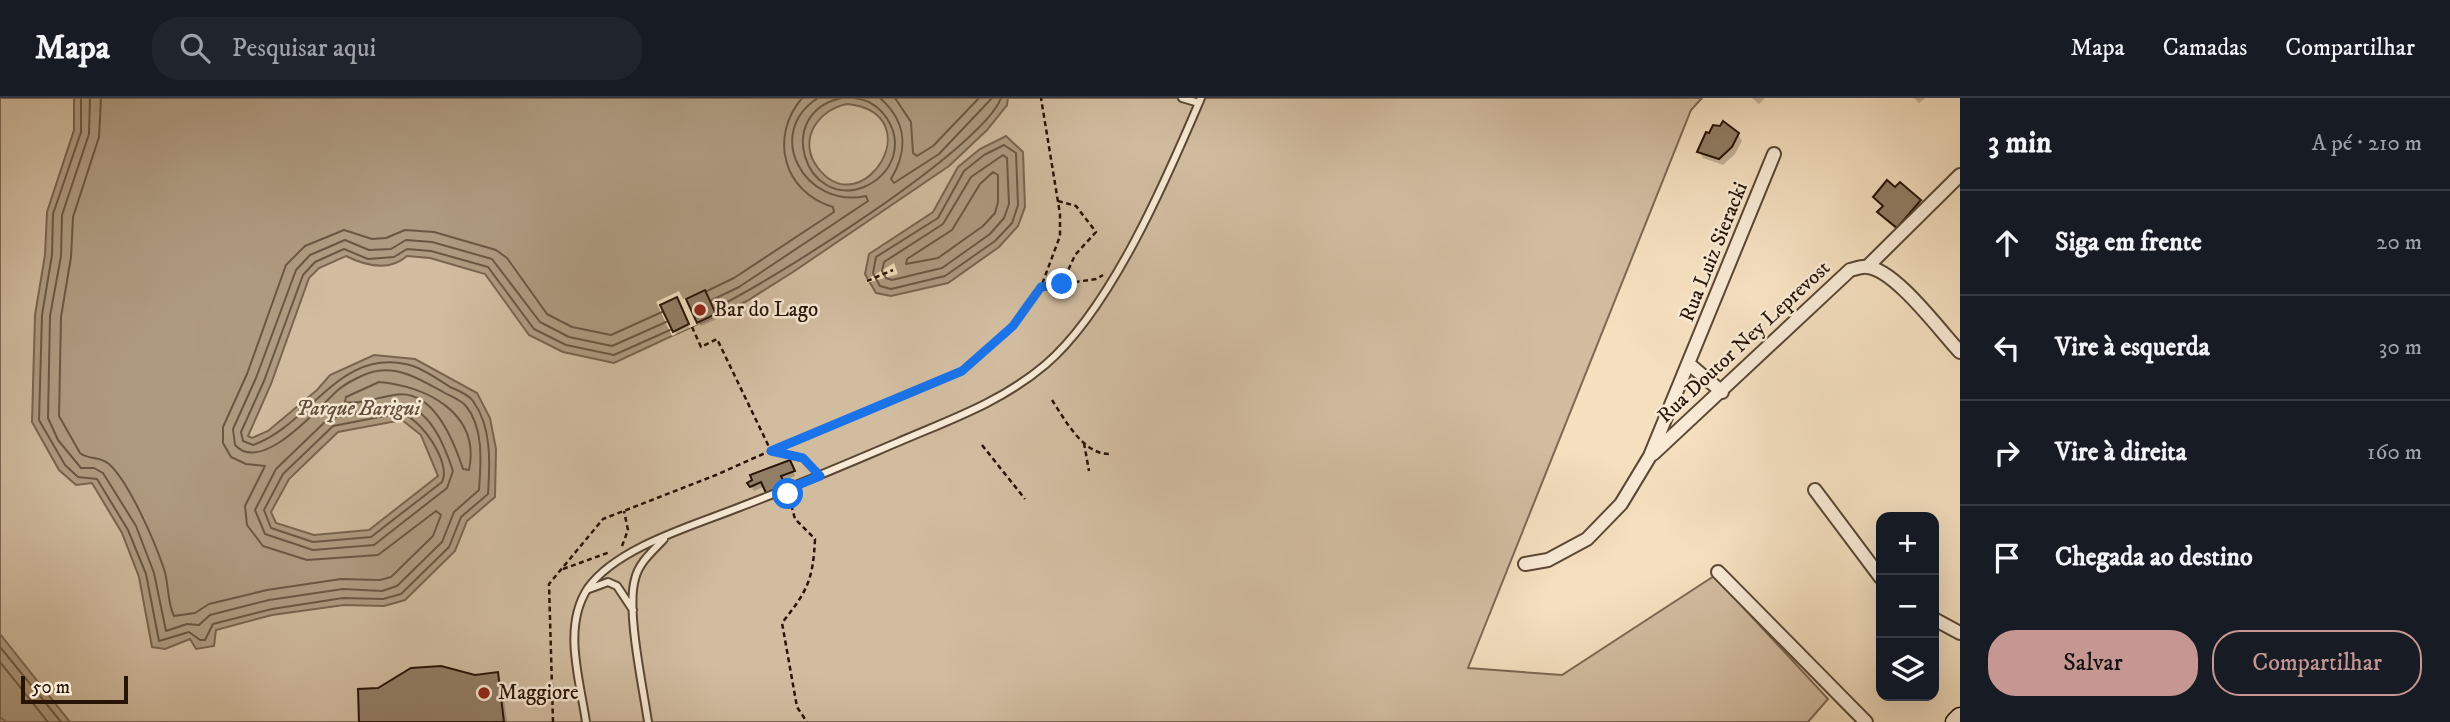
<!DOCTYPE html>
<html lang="pt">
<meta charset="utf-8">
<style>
body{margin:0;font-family:"IM FELL DW Pica",serif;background:#20242c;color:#f1f3f6}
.controls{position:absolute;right:21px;bottom:21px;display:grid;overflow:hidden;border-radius:14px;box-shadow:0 7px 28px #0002}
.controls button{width:63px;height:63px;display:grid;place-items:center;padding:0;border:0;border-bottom:2px solid #363941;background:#171b24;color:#f1f3f6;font:35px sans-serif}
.scale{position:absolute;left:21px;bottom:18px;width:107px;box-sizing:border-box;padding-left:7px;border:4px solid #271406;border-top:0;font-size:19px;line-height:24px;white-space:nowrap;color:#271406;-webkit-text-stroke:5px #f8ead5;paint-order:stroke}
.stop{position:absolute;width:21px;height:21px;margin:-16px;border:5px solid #1a73e8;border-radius:50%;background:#fff}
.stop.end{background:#1a73e8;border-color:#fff;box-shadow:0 2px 7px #0008}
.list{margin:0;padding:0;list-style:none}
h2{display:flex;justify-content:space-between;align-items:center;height:91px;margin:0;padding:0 28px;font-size:30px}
h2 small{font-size:23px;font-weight:400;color:#9ea1a6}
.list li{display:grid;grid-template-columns:46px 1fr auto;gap:21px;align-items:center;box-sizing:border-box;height:105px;padding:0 28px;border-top:2px solid #363941}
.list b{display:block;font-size:26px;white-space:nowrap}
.list em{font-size:23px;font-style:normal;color:#9ea1a6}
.actions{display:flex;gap:14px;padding:21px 28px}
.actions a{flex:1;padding:16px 0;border:2px solid #c59692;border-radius:28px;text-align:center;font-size:24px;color:#c59692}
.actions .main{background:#c59692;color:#111}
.icon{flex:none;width:38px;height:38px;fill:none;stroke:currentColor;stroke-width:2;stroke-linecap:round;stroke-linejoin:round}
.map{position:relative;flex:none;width:1960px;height:624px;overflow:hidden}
header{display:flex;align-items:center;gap:42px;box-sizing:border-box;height:98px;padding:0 35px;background:#171b24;border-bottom:2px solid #363941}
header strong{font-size:33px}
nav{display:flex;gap:38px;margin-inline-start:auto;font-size:24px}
.search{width:490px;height:63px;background:#20242c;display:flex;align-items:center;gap:18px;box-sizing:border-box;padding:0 24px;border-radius:28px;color:#9ea1a6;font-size:26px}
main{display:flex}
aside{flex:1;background:#171b24}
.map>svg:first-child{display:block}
.green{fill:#d1bca0;stroke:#7c6853;stroke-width:2}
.water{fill:#ae9a80;stroke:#78644f;stroke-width:2;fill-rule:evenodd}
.pier{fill:#f4dfbf}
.shadow{fill:#0003}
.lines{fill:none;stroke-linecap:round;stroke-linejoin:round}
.shore{stroke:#6a5743;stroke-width:2}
.building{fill:#927e66;stroke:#271406;stroke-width:2}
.service-casing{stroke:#5a4734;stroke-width:10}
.minor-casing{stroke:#5a4734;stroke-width:16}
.secondary-casing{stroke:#271406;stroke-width:21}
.path{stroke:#271406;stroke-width:2.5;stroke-dasharray:5 3.5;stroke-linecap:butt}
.service{stroke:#f8ead5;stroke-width:6}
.minor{stroke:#f8ead5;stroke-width:12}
.secondary{stroke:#f8ead5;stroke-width:18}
.route{stroke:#1a73e8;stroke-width:9}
.poi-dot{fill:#8f2418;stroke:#f8ead5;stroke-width:2.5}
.labels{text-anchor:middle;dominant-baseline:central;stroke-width:5;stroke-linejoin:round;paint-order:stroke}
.street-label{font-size:21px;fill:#271406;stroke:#f8ead5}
.poi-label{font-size:21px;fill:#271406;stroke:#f8ead5;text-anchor:start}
.park-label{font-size:21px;font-style:italic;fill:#624f3c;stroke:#f8ead5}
</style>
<header>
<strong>Mapa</strong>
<div class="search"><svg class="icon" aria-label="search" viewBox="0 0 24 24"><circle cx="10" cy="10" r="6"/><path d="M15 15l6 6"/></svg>Pesquisar aqui</div>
<nav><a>Mapa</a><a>Camadas</a><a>Compartilhar</a></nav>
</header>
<main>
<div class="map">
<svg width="1960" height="624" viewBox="0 0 1960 624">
<rect width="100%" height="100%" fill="#f4dfbf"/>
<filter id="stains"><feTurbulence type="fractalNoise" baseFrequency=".00286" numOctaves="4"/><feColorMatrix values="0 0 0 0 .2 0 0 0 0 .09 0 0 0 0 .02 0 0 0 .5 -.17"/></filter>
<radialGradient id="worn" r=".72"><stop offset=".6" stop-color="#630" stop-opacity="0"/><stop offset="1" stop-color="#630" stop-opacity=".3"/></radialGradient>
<path class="green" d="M0,0H1702L1691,12L1468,570L1562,577L1714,478L1828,601L1808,624H0Z"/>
<path class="water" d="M74,0H1008L1007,7L987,32L949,68L793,174L747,203L614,265L563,254L529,237L485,176L430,160L407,158C389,174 366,168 346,158L319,170L309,180L271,286L248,338L252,340L268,333L317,292L330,277L374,257L415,261L477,295L490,320L496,351L495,399L467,423L455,453L405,502L384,508L344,507L272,517L216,532L214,548L196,551L190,541L165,551L152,549L139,479L122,435L92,385L76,387L59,372L32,324L35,217L45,157L47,114L74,32ZM847,6C933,15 863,128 818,70C797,43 817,12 847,6ZM402,322L421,337L438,378L369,432L314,437L276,425L271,414L289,381L338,334Z
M1006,38L1023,54L1025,109L1018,128L999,149L948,185L891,198L876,195L865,176L869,156L933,114L958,69L980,51Z
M0,536L70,624H6L0,619Z"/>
<path class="pier" d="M894,165L898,176L867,185L866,182Z
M705,191L718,217L672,238L656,204L679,193L683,201Z"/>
<path class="shadow" d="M1752,0H1765L1759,6Z
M1914,0H1925L1919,5Z
M1738,36L1742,43L1735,56L1723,67L1703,60L1699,53Z
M1875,99L1919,103L1923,110L1901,136L1884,121L1880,114L1883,110Z
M707,198L717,221L701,228L698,224Z
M678,206L690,231L677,237L674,233Z
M791,368L795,378L782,383L786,392L770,399L765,388L754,393L749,385Z
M497,576L502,585L507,624H361L475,579Z"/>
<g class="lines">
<path class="shore" d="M81,0V34L53,116L52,157L42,217L39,322L65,367L78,379L97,381L128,432L146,476L159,543L189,534L200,542H205L213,526L272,511L343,500L383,501L401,496L449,449L461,419L488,396C490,365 492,329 473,303C468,296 457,292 450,289C439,282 425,272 413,268C340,246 311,327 253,347L243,343L241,334L264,283L303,177L315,164L344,151L368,161L394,159L407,151L431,153L488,169L534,231L566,247L614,257L670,232
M90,0L89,36L62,117L61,158L50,218L48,320L58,342L81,370H94L103,375L136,428L154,475L166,533L187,526L199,527L210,517L269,502L343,491L382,493L397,488L442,444L454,414L479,392C481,365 484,330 466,308C461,302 450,298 443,294C423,283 401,269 377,273C367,274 346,285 338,292C318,310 262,377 235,347L233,331L256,280L296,172L310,157L345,142L369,152L391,151L406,142L432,144L492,161L540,224L569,239L612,248L666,224
M101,0L99,39L73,119L71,159L61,219L59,318L80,355C88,362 100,358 109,366C129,384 155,444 164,471C169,486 167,504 174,518L195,515L209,506L267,492L341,481L380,482L391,479L433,438L441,417L436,413L378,457L307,462L263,448L247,427L245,408L265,368L246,366L231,359L223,345V329L247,276L286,167L305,148L344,132L372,141L386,140L405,132L434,134L496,152L507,160L547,216L572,229L611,237L662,214
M842,0C773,14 805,112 864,89C878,83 888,73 893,59C901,32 882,3 854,0
M880,0C906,23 909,51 891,81L894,85L939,56L992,0
M895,0L911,24L913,55L917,58L933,48L979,0
M1004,47L1016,55L1018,107L1012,125L995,143L945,178L891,191L880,188L873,175L876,159L938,120L964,73L984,57Z
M1003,57L1007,60L1009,106L1004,120L990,136L942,170L892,182L886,180L882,173L884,164L943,126L971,79Z
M993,74L998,77V104L995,115L983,128L938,160L906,166L907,161L952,132L980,86Z
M707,193L734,180L834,114L833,109C783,94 769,39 802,0
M712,202L739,189L868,103L866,98C804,111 763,35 818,0
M715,210C769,185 983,50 1001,0
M379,284C426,288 481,315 469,372L463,371C453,341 433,290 394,297C379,299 359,307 345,304L346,299Z
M399,307C430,308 445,349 453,373L447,390L374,447L313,452L265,436L255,412L276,371L328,321Z
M400,315C420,319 452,365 442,384L371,439L313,444L271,430L264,412L283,376L333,328Z
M0,549L61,624
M0,564L48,624"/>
</g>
<path class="building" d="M1723,23L1739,35L1732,49L1719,61L1697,54L1706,34L1709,35L1713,27L1720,28Z
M1887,82L1895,89L1900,84L1921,102L1897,130L1877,114L1883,108L1873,99Z
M705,192L716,216L697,225L686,201Z
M677,199L689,226L673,234L660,207Z
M790,362L795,373L781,378L785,387L766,395L761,384L750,389L747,385L752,382L750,377Z
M441,568L475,577L498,574L504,624H359L358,591L378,590L411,570Z"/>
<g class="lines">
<g class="service-casing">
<path id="service" d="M1182,0L1199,5
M589,491L608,484L617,488L633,512
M586,624C580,582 562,529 588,490C617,449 695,427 740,409C793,389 844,367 896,345C949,322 1000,305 1045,267C1111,211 1167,80 1201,0
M648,624C643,589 626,512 635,481C639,464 653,453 664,441"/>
</g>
<g class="minor-casing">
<path id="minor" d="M1867,169L1960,77
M1689,266L1722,294
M1653,356L1850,172C1855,171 1862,168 1867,169C1895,171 1941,234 1960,254
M1815,392L1881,480
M1525,466L1548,462L1587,441L1621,406L1650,358L1774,56
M1718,474L1866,624
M1934,521L1960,535"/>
</g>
<g class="secondary-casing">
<path id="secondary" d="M1955,624L1960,619"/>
</g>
<path class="path" d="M1058,103L1076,108L1096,134L1075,157L1062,186
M867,183L893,172
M1041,189L1096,181L1103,177
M692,229L701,249L717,241L771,353L803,360L812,369
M1052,302C1065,322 1083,356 1109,356
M1084,345L1089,373
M982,347L1025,401
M789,399L795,421L815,441C813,483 807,493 782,525L797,609L807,624
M622,448L628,432L624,413
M563,471L610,454
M553,624L549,486L603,421L716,377L855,315L962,273L1013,228L1041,189L1060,138V116L1041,0"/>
<use href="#service" class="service"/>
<use href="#minor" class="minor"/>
<use href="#secondary" class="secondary"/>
</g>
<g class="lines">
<path class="route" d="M788,396L785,392L820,378L803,360L771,353L962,273L1013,228L1041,189L1062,186"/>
</g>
<g class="poi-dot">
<circle cx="700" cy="212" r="7"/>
<circle cx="484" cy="595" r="7"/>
</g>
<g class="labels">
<g class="street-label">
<text transform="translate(1714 154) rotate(-68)">Rua Luiz Sieracki</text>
<text transform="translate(1744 244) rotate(-43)">Rua Doutor Ney Leprevost</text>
</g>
<g class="poi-label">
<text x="714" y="212">Bar do Lago</text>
<text x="498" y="595">Maggiore</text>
</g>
<g class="park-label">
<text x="358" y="311">Parque Barigui</text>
</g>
</g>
<rect width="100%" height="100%" filter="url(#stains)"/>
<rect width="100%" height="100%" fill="url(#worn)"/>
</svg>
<div class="controls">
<button>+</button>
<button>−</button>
<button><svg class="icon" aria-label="layers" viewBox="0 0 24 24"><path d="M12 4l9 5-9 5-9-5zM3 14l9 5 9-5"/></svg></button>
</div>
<div class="scale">50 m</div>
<div class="stop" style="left:788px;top:396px"></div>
<div class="stop end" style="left:1062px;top:186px"></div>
</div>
<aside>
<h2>3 min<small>A pé · 210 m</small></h2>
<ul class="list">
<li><svg class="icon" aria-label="ahead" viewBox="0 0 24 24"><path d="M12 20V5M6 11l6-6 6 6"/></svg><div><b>Siga em frente</b></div><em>20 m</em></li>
<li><svg class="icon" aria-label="left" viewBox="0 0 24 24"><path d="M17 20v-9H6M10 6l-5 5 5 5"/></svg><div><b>Vire à esquerda</b></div><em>30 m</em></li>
<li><svg class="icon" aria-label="right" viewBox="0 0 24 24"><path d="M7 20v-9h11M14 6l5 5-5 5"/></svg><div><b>Vire à direita</b></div><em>160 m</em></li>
<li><svg class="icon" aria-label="arrive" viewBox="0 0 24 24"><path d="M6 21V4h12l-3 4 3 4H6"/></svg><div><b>Chegada ao destino</b></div></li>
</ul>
<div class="actions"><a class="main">Salvar</a><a>Compartilhar</a></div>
</aside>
</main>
